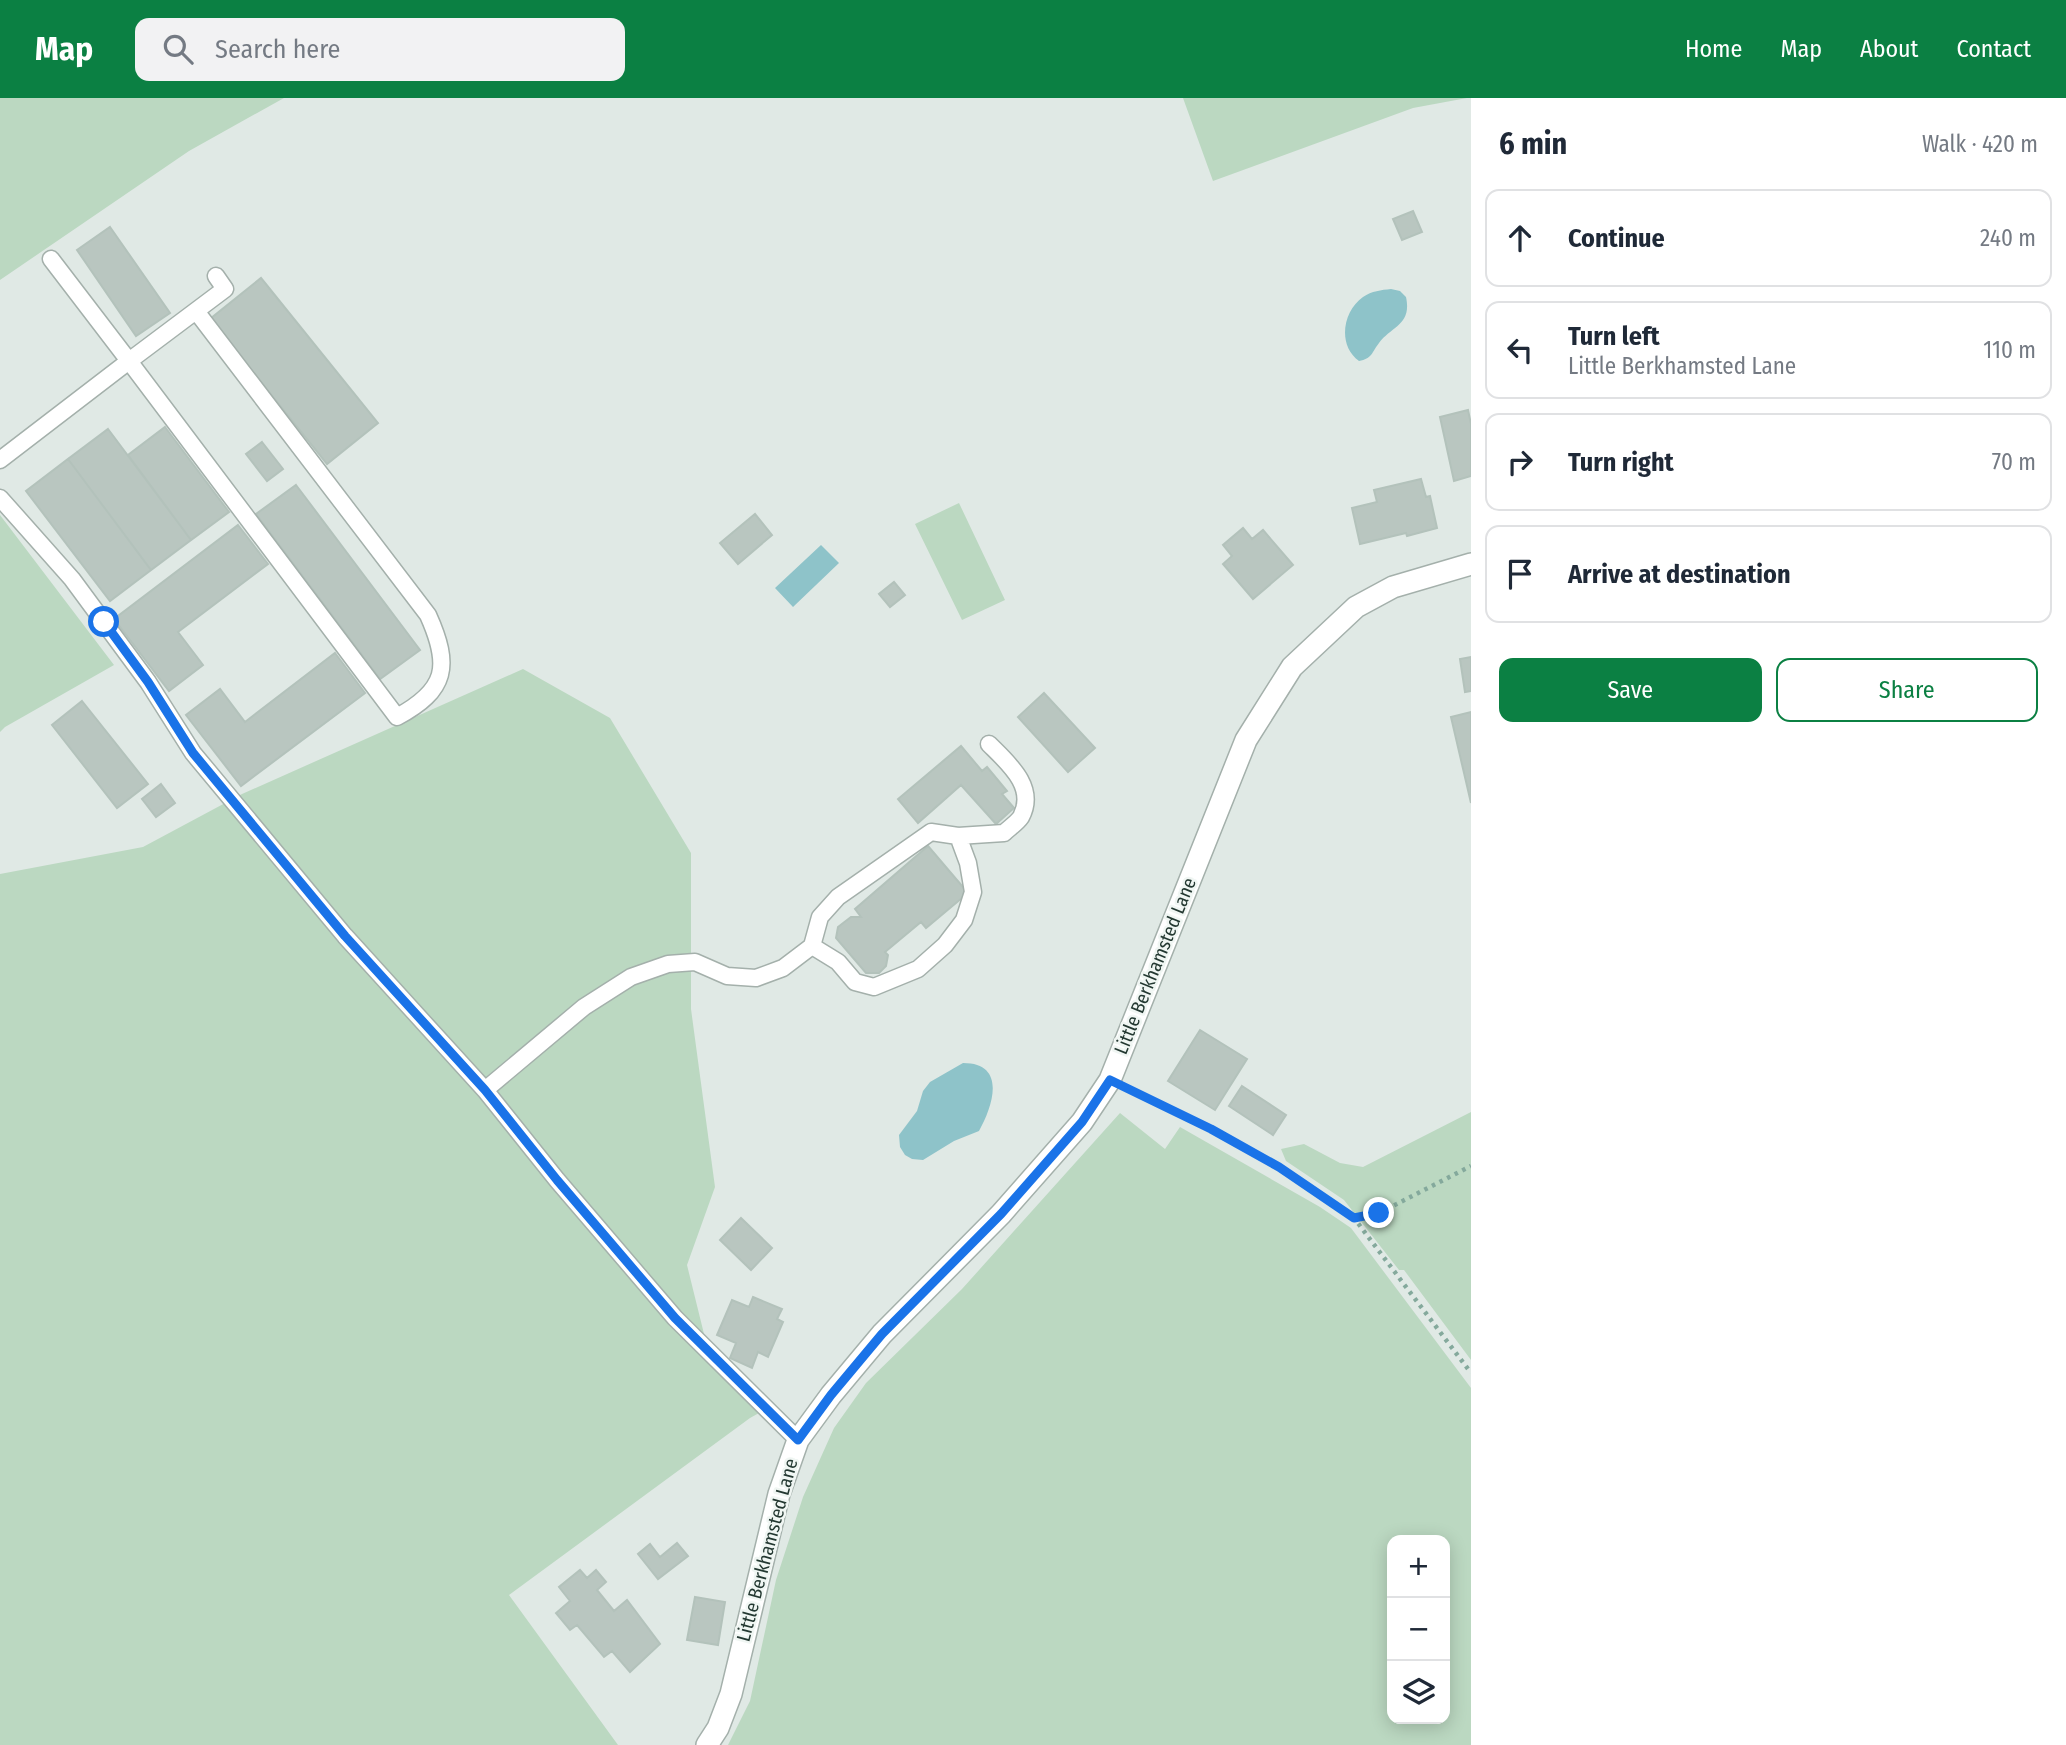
<!DOCTYPE html>
<meta charset="utf-8">
<style>
body{margin:0;font-family:"Fira Sans Condensed",sans-serif;background:#f2f2f3;color:#1f2937}
.controls{position:absolute;right:21px;bottom:21px;display:grid;overflow:hidden;border-radius:14px;box-shadow:0 4px 18px #0003}
.controls button{width:63px;height:63px;display:grid;place-items:center;padding:0;border:0;border-bottom:2px solid #e0e1e3;background:#fff;color:#1f2937;font:35px sans-serif}
.stop{position:absolute;width:21px;height:21px;margin:-16px;border:5px solid #1a73e8;border-radius:50%;background:#fff}
.stop.end{background:#1a73e8;border-color:#fff;box-shadow:0 2px 7px #0008}
.list{margin:0;padding:0;list-style:none}
h2{display:flex;justify-content:space-between;align-items:center;height:91px;margin:0;padding:0 28px;font-size:30px}
h2 small{font-size:23px;font-weight:400;color:#747a83}
.list li{display:grid;grid-template-columns:46px 1fr auto;gap:21px;align-items:center;box-sizing:border-box;height:98px;margin:0 14px 14px;padding:0 14px;border:2px solid #e0e1e3;border-radius:14px}
.list b{display:block;font-size:26px;white-space:nowrap}
.list p{margin:0;font-size:23px;white-space:nowrap;color:#747a83}
.list em{font-size:23px;font-style:normal;color:#747a83}
.actions{display:flex;gap:14px;padding:21px 28px}
.actions a{flex:1;padding:16px 0;border:2px solid #0b8043;border-radius:14px;text-align:center;font-size:24px;color:#0b8043}
.actions .main{background:#0b8043;color:#fff}
.icon{flex:none;width:38px;height:38px;fill:none;stroke:currentColor;stroke-width:2;stroke-linecap:round;stroke-linejoin:round}
.map{position:relative;flex:none;width:1471px;height:1647px;overflow:hidden}
header{display:flex;align-items:center;gap:42px;box-sizing:border-box;height:98px;padding:0 35px;background:#0b8043;color:#fff}
header strong{font-size:33px}
nav{display:flex;gap:38px;margin-inline-start:auto;font-size:24px}
.search{width:490px;height:63px;background:#f2f2f3;display:flex;align-items:center;gap:18px;box-sizing:border-box;padding:0 24px;border-radius:14px;color:#747a83;font-size:26px}
main{display:flex}
aside{flex:1;background:#fff}
.map>svg:first-child{display:block}
.green{fill:#bbd8c1;fill-rule:evenodd}
.water{fill:#8ec3c9}
.building{fill:#b9c6c0;stroke:#b3c2bb;stroke-width:2}
.lines{fill:none;stroke-linecap:round;stroke-linejoin:round}
.lane-casing{stroke:#a4b0ab;stroke-width:19}
.street-casing{stroke:#a4b0ab;stroke-width:24}
.path{stroke:#84a99c;stroke-width:4.5;stroke-dasharray:3.5 5;stroke-linecap:butt}
.lane{stroke:#fff;stroke-width:16}
.street{stroke:#fff;stroke-width:21}
.route{stroke:#1a73e8;stroke-width:9}
.labels{text-anchor:middle;dominant-baseline:central;stroke-width:5;stroke-linejoin:round;paint-order:stroke}
.street-label{font-size:19px;fill:#233831;stroke:#f0f6f3}
</style>
<header>
<strong>Map</strong>
<div class="search"><svg class="icon" aria-label="search" viewBox="0 0 24 24"><circle cx="10" cy="10" r="6"/><path d="M15 15l6 6"/></svg>Search here</div>
<nav><a>Home</a><a>Map</a><a>About</a><a>Contact</a></nav>
</header>
<main>
<div class="map">
<svg width="1471" height="1647" viewBox="0 0 1471 1647">
<rect width="100%" height="100%" fill="#e0e9e5"/>
<path class="green" d="M0,0H284L189,53L0,182Z
M1183,0H1467L1413,10L1213,83Z
M959,405L1005,502L962,522L915,426Z
M0,417L114,567L5,629L0,634Z
M523,571L610,620L691,755V911L715,1089L687,1167L705,1240L772,1308L750,1320L509,1497L618,1647H0V776L143,749L242,696Z
M1471,1014V1262L1404,1172H1399L1344,1102L1286,1063L1281,1051L1304,1046L1340,1065L1363,1069Z
M1120,1015L1165,1051L1180,1029L1320,1109L1351,1130L1471,1290V1647H728L750,1603L776,1482L803,1399L834,1330L866,1285L962,1191ZM1392,1442H1445V1621H1392Z"/>
<path class="water" d="M1391,191L1400,193L1406,199C1412,227 1392,228 1379,245C1372,254 1372,261 1359,263C1337,247 1343,213 1363,199C1372,193 1381,192 1391,191Z
M821,447L839,465L793,509L775,490Z
M963,965C1007,965 993,1008 979,1033L954,1043L923,1062L912,1061L905,1057L900,1049L899,1037L917,1013L923,993L930,984Z"/>
<path class="building" d="M1413,113L1422,134L1402,142L1393,121Z
M110,129L170,215L136,238L77,152Z
M261,180L378,325L327,366L210,221Z
M1468,312L1471,326V378L1454,383L1440,319Z
M165,329L229,414L191,442L128,357Z
M108,331L191,442L151,472L68,361Z
M262,344L283,371L267,383L246,356Z
M68,361L151,472L110,503L26,393Z
M1421,381L1426,399L1430,398L1437,430L1407,438L1406,435L1360,446L1352,410L1377,404L1374,392Z
M296,387L420,552L380,581L256,416Z
M755,416L772,437L738,466L720,445Z
M238,427L268,466L178,534L203,567L169,593L114,521Z
M1243,430L1252,441L1263,432L1293,467L1253,501L1223,466L1232,458L1223,447Z
M894,484L905,497L890,509L879,496Z
M335,555L365,595L241,688L186,617L220,591L245,624Z
M1471,559V593L1465,594L1460,561Z
M1044,595L1095,650L1068,674L1018,619Z
M82,603L148,686L117,710L52,627Z
M1471,614V705L1451,619Z
M961,648L982,673L987,669L1007,693L1002,696L1014,710L996,726L961,687L918,725L898,701Z
M161,686L175,705L156,719L142,701Z
M928,748L968,795L926,830L921,824L885,854L888,857L886,868L879,875H866L836,840L838,829L851,819H861L855,811Z
M1200,932L1247,961L1215,1012L1168,983Z
M1242,988L1286,1017L1273,1037L1229,1008Z
M741,1120L772,1150L751,1172L720,1142Z
M753,1199L782,1211L777,1221L783,1224L768,1259L758,1254L752,1270L730,1260L736,1245L717,1237L732,1202L749,1209Z
M677,1445L688,1458L658,1481L638,1456L650,1446L660,1459Z
M580,1472L587,1480L596,1472L606,1484L597,1492L614,1513L627,1502L660,1546L630,1574L612,1553L604,1559L577,1527L570,1532L556,1515L570,1503L559,1489Z
M695,1499L725,1504L718,1547L687,1542Z"/>
<g class="lines">
<g class="lane-casing">
<path id="lane" d="M196,213L428,517C451,568 447,592 397,619L129,263L225,191L216,178
M0,362L129,263L51,161
M0,400L72,481L148,584L193,655L345,838L485,992L557,1082L675,1220L798,1342
M812,848L838,864L855,884L874,889L918,871L945,847L964,822L973,794L968,765L958,738
M485,992L584,909L631,879L668,866L695,864L727,878L756,880L783,870L812,848L820,819L838,799L931,734L958,738L1004,735C1009,730 1017,725 1021,719C1037,689 1008,665 989,646"/>
</g>
<g class="street-casing">
<path id="street" d="M707,1647L718,1630L731,1596L779,1396L798,1342L831,1297L882,1236L1001,1116L1082,1024L1110,982L1246,642L1292,569L1356,509L1393,489L1471,466"/>
</g>
<path class="path" d="M1132,993L1211,1031L1279,1068L1354,1120L1471,1275
M1354,1120L1379,1115L1471,1068"/>
<use href="#lane" class="lane"/>
<use href="#street" class="street"/>
</g>
<g class="lines">
<path class="route" d="M104,524L148,584L193,655L345,838L485,992L557,1082L675,1220L798,1342L831,1297L882,1236L1001,1116L1082,1024L1110,982L1211,1031L1279,1069L1354,1120L1379,1115"/>
</g>
<g class="labels">
<g class="street-label">
<text transform="translate(1155 868) rotate(-68)">Little Berkhamsted Lane</text>
<text transform="translate(767 1452) rotate(-75)">Little Berkhamsted Lane</text>
</g>
</g>
</svg>
<div class="controls">
<button>+</button>
<button>−</button>
<button><svg class="icon" aria-label="layers" viewBox="0 0 24 24"><path d="M12 4l9 5-9 5-9-5zM3 14l9 5 9-5"/></svg></button>
</div>
<div class="stop" style="left:104px;top:524px"></div>
<div class="stop end" style="left:1379px;top:1115px"></div>
</div>
<aside>
<h2>6 min<small>Walk · 420 m</small></h2>
<ul class="list">
<li><svg class="icon" aria-label="ahead" viewBox="0 0 24 24"><path d="M12 20V5M6 11l6-6 6 6"/></svg><div><b>Continue</b></div><em>240 m</em></li>
<li><svg class="icon" aria-label="left" viewBox="0 0 24 24"><path d="M17 20v-9H6M10 6l-5 5 5 5"/></svg><div><b>Turn left</b><p>Little Berkhamsted Lane</p></div><em>110 m</em></li>
<li><svg class="icon" aria-label="right" viewBox="0 0 24 24"><path d="M7 20v-9h11M14 6l5 5-5 5"/></svg><div><b>Turn right</b></div><em>70 m</em></li>
<li><svg class="icon" aria-label="arrive" viewBox="0 0 24 24"><path d="M6 21V4h12l-3 4 3 4H6"/></svg><div><b>Arrive at destination</b></div></li>
</ul>
<div class="actions"><a class="main">Save</a><a>Share</a></div>
</aside>
</main>
